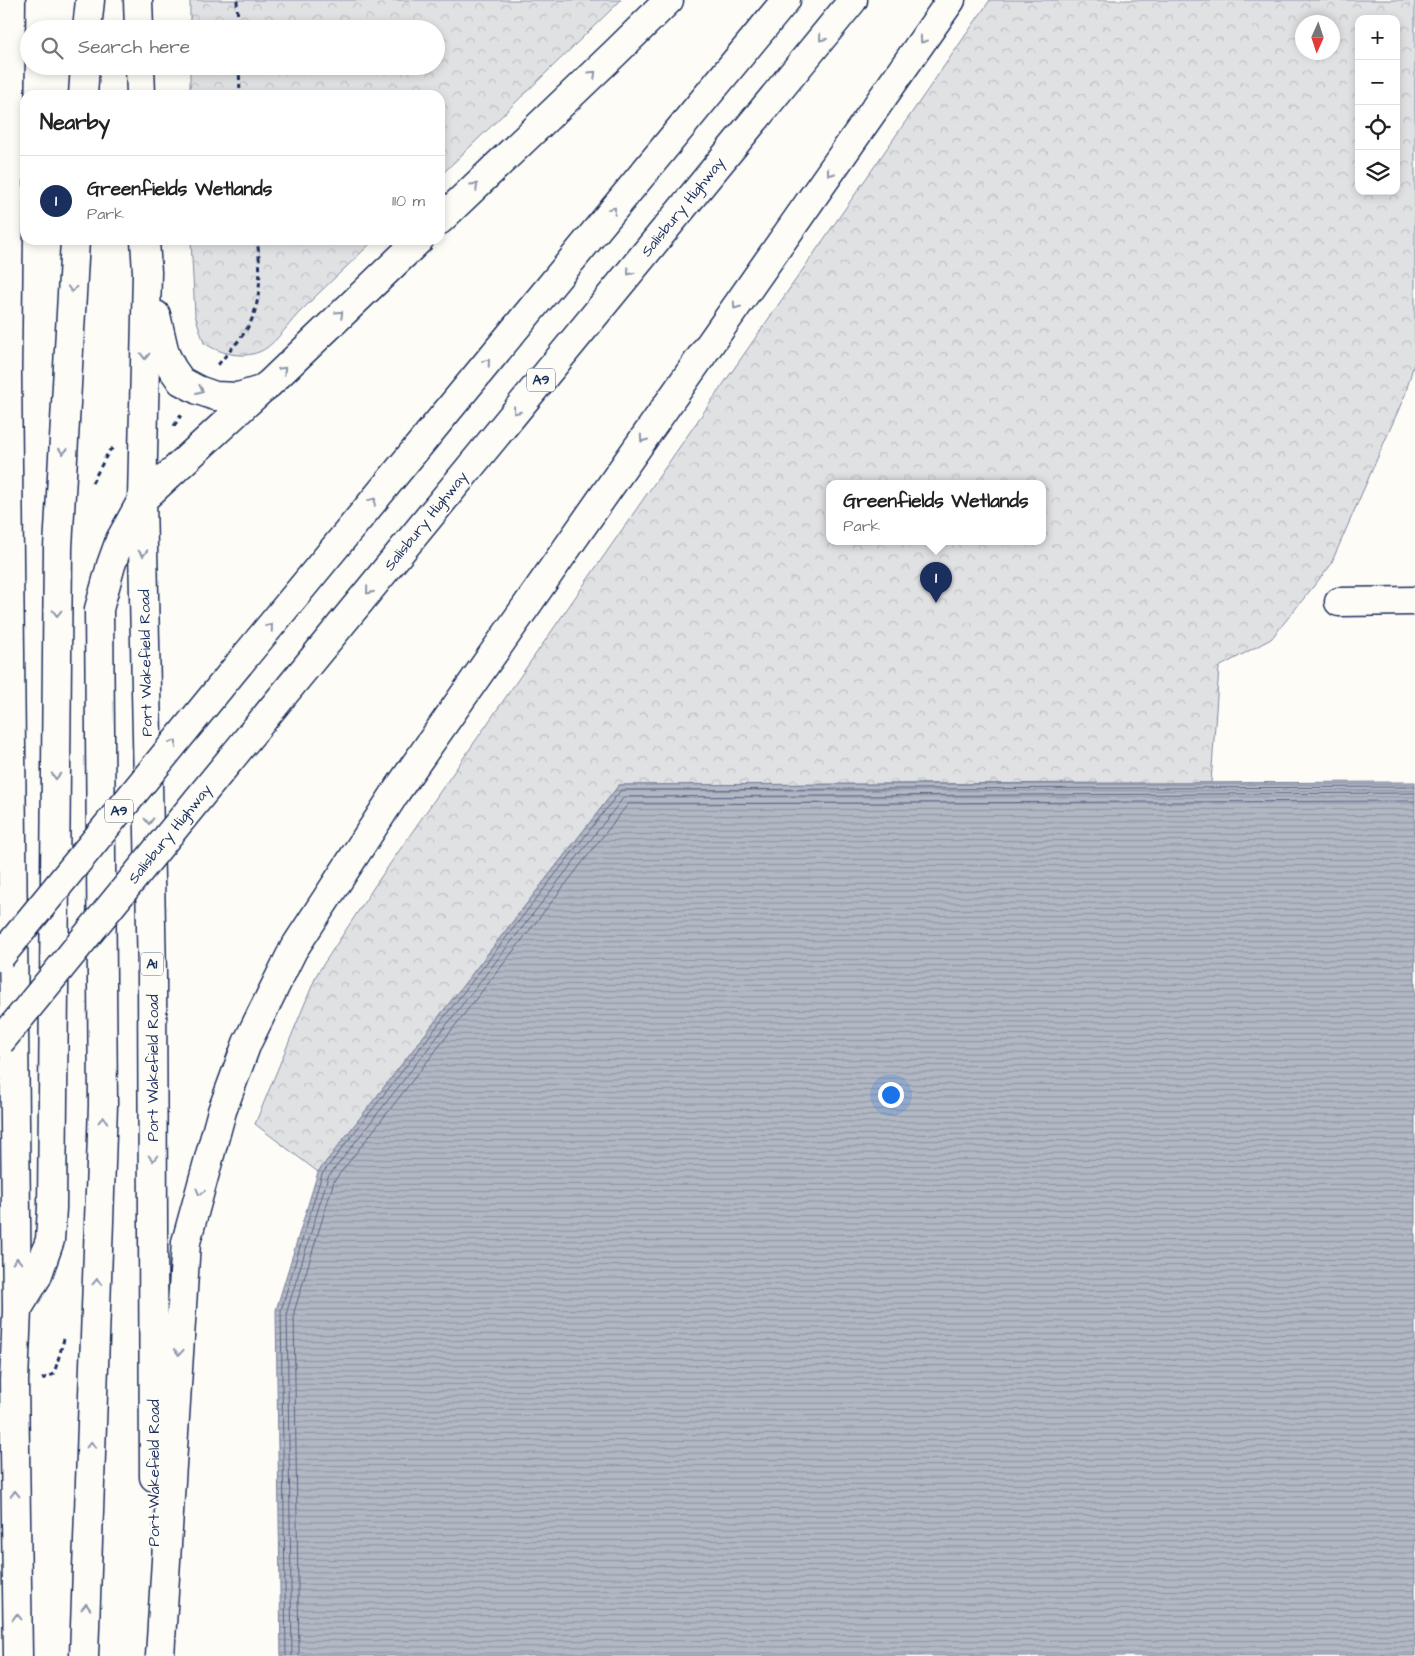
<!DOCTYPE html>
<meta charset="utf-8">
<style>
body{margin:0;font-family:"Architects Daughter",sans-serif;background:#f2f2f2;color:#222}
.controls{position:absolute;right:15px;top:15px;display:grid;overflow:hidden;border-radius:10px;box-shadow:0 2px 8px #0003}
.controls button{width:45px;height:45px;display:grid;place-items:center;padding:0;border:0;border-bottom:1px solid #e0e0e0;background:#fff;color:#222;font:25px sans-serif}
.compass{position:absolute;left:1295px;top:15px;width:45px;height:45px;border-radius:50%;background:#fff;box-shadow:0 2px 8px #0003;rotate:183deg}
.you{position:absolute;left:890px;top:1094px;width:18px;height:18px;margin:-12px;border:4px solid #fff;border-radius:50%;background:#1a73e8;box-shadow:0 0 0 8px #1a73e833}
.badge{display:grid;place-items:center;width:32px;height:32px;border-radius:50%;background:#1b2f5e;color:#fff;font-size:16px;font-weight:700}
.pin{position:absolute;translate:-50% -41px;filter:drop-shadow(0 1px 2px #0008)}
.pin::after{content:'';position:absolute;top:26px;width:18px;height:15px;background:inherit;clip-path:polygon(0 0,100% 0,50% 100%)}
.popup{position:absolute;left:826px;top:480px;width:220px;height:65px;box-sizing:border-box;display:grid;place-content:center;border-radius:10px;background:#fff;filter:drop-shadow(0 1px 4px #0005);font-size:16px;white-space:nowrap;color:#767676}
.popup b{font-size:19px;color:#222}
.popup::after{content:'';position:absolute;left:50%;top:100%;margin-left:-10px;border:10px solid transparent;border-top-color:#fff}
.list{margin:0;padding:0;list-style:none}
h2{display:flex;justify-content:space-between;align-items:center;height:65px;margin:0;padding:0 20px;font-size:21px}
h2 small{font-size:16px;font-weight:400;color:#767676}
.list li{display:grid;grid-template-columns:32px 1fr auto;gap:15px;align-items:center;box-sizing:border-box;height:90px;padding:0 20px;border-top:1px solid #e0e0e0}
.list b{display:block;font-size:19px;white-space:nowrap}
.list p{margin:0;font-size:16px;white-space:nowrap;color:#767676}
.list em{font-size:16px;font-style:normal;color:#767676}
.icon{flex:none;width:28px;height:28px;fill:none;stroke:currentColor;stroke-width:2;stroke-linecap:round;stroke-linejoin:round}
.map{position:relative;flex:none;width:1415px;height:1656px;overflow:hidden}
.search{position:absolute;background:#fff;box-shadow:0 2px 8px #0003;left:20px;top:20px;width:425px;height:55px;display:flex;align-items:center;gap:12px;box-sizing:border-box;padding:0 18px;border-radius:28px;color:#767676;font-size:19px}
.panel{position:absolute;background:#fff;box-shadow:0 2px 8px #0003;left:20px;top:90px;width:425px;height:155px;border-radius:15px}
.map>svg:first-child{display:block}
.park{fill:url(#park-crowns);stroke:#7e88a0;fill-rule:evenodd}
.water{fill:url(#water-rules);stroke:#76819c}
.lines{fill:none;stroke-linecap:round;stroke-linejoin:round}
.shore{stroke:#586687;stroke-width:1}
.street-casing{stroke:#1b2f5e;stroke-width:31}
.highway-casing{stroke:#1b2f5e;stroke-width:31}
.path{stroke:#1b2f5e;stroke-width:3;stroke-dasharray:5 4;stroke-linecap:butt}
.street{stroke:#fdfcf7;stroke-width:28}
.highway{stroke:#fdfcf7;stroke-width:28}
.highway-bridge-casing{stroke:#1b2f5e;stroke-width:31;stroke-linecap:butt}
.highway-bridge{stroke:#fdfcf7;stroke-width:28}
.oneway{stroke:#8c96aa}
.labels{text-anchor:middle;dominant-baseline:central;stroke-width:4;stroke-linejoin:round;paint-order:stroke}
.shield{fill:#fdfcf7;stroke:#5f6c8c;stroke-width:1}
.shield-label{font-size:14px;font-weight:bold;fill:#1b2f5e}
.street-label{font-size:15px;fill:#1b2f5e;stroke:#fdfcf7}
</style>
<div class="map">
<svg width="1415" height="1656" viewBox="0 0 1415 1656">
<defs>
<pattern id="park-crowns" width="20" height="18" patternUnits="userSpaceOnUse" patternTransform="scale(1.25)"><rect width="20" height="18" fill="#e0e1e3"/><path d="M2 6a3 3 0 1 1 6 0M12 15a3 3 0 1 1 6 0" fill="none" stroke="#c0c1c5"/></pattern>
<pattern id="water-rules" width="6" height="5" patternUnits="userSpaceOnUse" patternTransform="scale(1.25)"><rect width="6" height="5" fill="#b3b8c5"/><path d="M0 2.5h6" fill="none" stroke="#9196a3"/></pattern>
</defs>
<rect width="100%" height="100%" fill="#fdfcf7"/>
<filter id="ink" filterUnits="userSpaceOnUse"><feTurbulence type="fractalNoise" baseFrequency=".02" numOctaves="2"/><feDisplacementMap in="SourceGraphic" scale="10" xChannelSelector="R" yChannelSelector="G"/><feConvolveMatrix kernelMatrix="1 2 1 2 8 2 1 2 1" color-interpolation-filters="sRGB"/></filter>
<g filter="url(#ink)">
<path class="park" d="M190,0H621L440,176V95H190V66H436V29H190Z
M990,0H1415V360L1405,395L1330,566L1271,639L1219,667L1211,783L619,785L318,1172L255,1124L317,974L376,884ZM1359,19H1396V191H1359ZM1302,22H1332V52H1302ZM830,484H1042V542H830Z
M191,240H374C349,265 322,289 297,315C287,326 273,347 259,352C241,359 219,353 204,343L195,315Z"/>
<path class="water" d="M1415,782V1656H281L276,1310L318,1172L619,785Z"/>
<g class="lines">
<path class="shore" d="M286,1656L281,1310L322,1174L621,790L1415,787
M292,1656L287,1311L328,1177L624,797L1415,793
M299,1656L294,1312L334,1181L628,804L1415,801"/>
<g class="street-casing">
<path id="street" d="M1339,602L1415,601"/>
</g>
<g class="highway-casing">
<path id="highway" d="M11,0L7,372L17,1310L14,1381L18,1656
M138,0L139,29
M87,29L90,0
M140,66L141,95
M83,95L85,66
M440,220L614,54L669,0
M145,240L147,272L142,500L152,974L154,1477
M156,315L165,354L172,368L181,381L198,390L215,396L238,397L261,390
M239,664L786,0
M230,760L853,0
M17,1310L37,1277L50,1240L52,1208L58,548L75,240
M84,1656L103,1105L99,609L111,565L120,540L142,500L261,390L269,384L419,240
M160,1656L186,1242L222,1111L247,1043L293,950L396,792L951,0"/>
</g>
<path class="path" d="M237,0L238,29
M239,66L240,95
M218,365C228,352 242,339 249,325C262,302 261,265 257,240
M174,426L181,415
M92,483L109,451L113,448
M42,1379L54,1374L64,1339"/>
<use href="#street" class="street"/>
<use href="#highway" class="highway"/>
<g class="highway-bridge-casing">
<path id="highway-bridge" d="M0,957L239,664
M0,1042L230,760"/>
</g>
<use href="#highway-bridge" class="highway-bridge"/>
</g>
<defs><path id="oneway-chevron" d="M-2-3.5L2.5 0L-2 3.5" fill="none" stroke-width="1.6" stroke-linecap="round" stroke-linejoin="round" transform="scale(1.25)"/></defs>
<g class="oneway">
<use href="#oneway-chevron" transform="translate(822 38) rotate(129)"/>
<use href="#oneway-chevron" transform="translate(923 40) rotate(125)"/>
<use href="#oneway-chevron" transform="translate(593 74) rotate(-44)"/>
<use href="#oneway-chevron" transform="translate(830 173) rotate(125)"/>
<use href="#oneway-chevron" transform="translate(475 186) rotate(-44)"/>
<use href="#oneway-chevron" transform="translate(613 210) rotate(-50)"/>
<use href="#oneway-chevron" transform="translate(630 272) rotate(129)"/>
<use href="#oneway-chevron" transform="translate(72 289) rotate(93)"/>
<use href="#oneway-chevron" transform="translate(736 306) rotate(125)"/>
<use href="#oneway-chevron" transform="translate(340 314) rotate(-44)"/>
<use href="#oneway-chevron" transform="translate(145 356) rotate(91)"/>
<use href="#oneway-chevron" transform="translate(487 362) rotate(-50)"/>
<use href="#oneway-chevron" transform="translate(283 370) rotate(-45)"/>
<use href="#oneway-chevron" transform="translate(200 390) rotate(23)"/>
<use href="#oneway-chevron" transform="translate(516 411) rotate(129)"/>
<use href="#oneway-chevron" transform="translate(643 439) rotate(125)"/>
<use href="#oneway-chevron" transform="translate(63 451) rotate(93)"/>
<use href="#oneway-chevron" transform="translate(373 501) rotate(-50)"/>
<use href="#oneway-chevron" transform="translate(143 553) rotate(89)"/>
<use href="#oneway-chevron" transform="translate(369 591) rotate(129)"/>
<use href="#oneway-chevron" transform="translate(57 613) rotate(91)"/>
<use href="#oneway-chevron" transform="translate(270 627) rotate(-50)"/>
<use href="#oneway-chevron" transform="translate(174 743) rotate(-51)"/>
<use href="#oneway-chevron" transform="translate(56 776) rotate(91)"/>
<use href="#oneway-chevron" transform="translate(149 821) rotate(89)"/>
<use href="#oneway-chevron" transform="translate(103 1120) rotate(-88)"/>
<use href="#oneway-chevron" transform="translate(153 1158) rotate(90)"/>
<use href="#oneway-chevron" transform="translate(200 1192) rotate(105)"/>
<use href="#oneway-chevron" transform="translate(17 1261) rotate(-91)"/>
<use href="#oneway-chevron" transform="translate(97 1282) rotate(-88)"/>
<use href="#oneway-chevron" transform="translate(179 1352) rotate(94)"/>
<use href="#oneway-chevron" transform="translate(91 1445) rotate(-88)"/>
<use href="#oneway-chevron" transform="translate(15 1494) rotate(-91)"/>
<use href="#oneway-chevron" transform="translate(86 1607) rotate(-88)"/>
<use href="#oneway-chevron" transform="translate(17 1617) rotate(-91)"/>
</g>
</g>
<g class="labels">
<g class="shield">
<rect x="527" y="368.5" width="28" height="23" rx="4"/>
<rect x="105" y="799.5" width="28" height="23" rx="4"/>
<rect x="141" y="952.5" width="22" height="23" rx="4"/>
</g>
<g class="shield-label">
<text x="541" y="380">A9</text>
<text x="119" y="811">A9</text>
<text x="152" y="964">A1</text>
</g>
<g class="street-label">
<text transform="translate(683 207) rotate(-51)">Salisbury Highway</text>
<text transform="translate(426 521) rotate(-51)">Salisbury Highway</text>
<text transform="translate(146 663) rotate(-91)">Port Wakefield Road</text>
<text transform="translate(170 834) rotate(-51)">Salisbury Highway</text>
<text transform="translate(153 1068) rotate(-90)">Port Wakefield Road</text>
<text transform="translate(154 1473) rotate(-90)">Port Wakefield Road</text>
</g>
</g>
</svg>
<div class="controls">
<button>+</button>
<button>−</button>
<button><svg class="icon" aria-label="locate" viewBox="0 0 24 24"><circle cx="12" cy="12" r="6"/><path d="M12 2v4M12 18v4M2 12h4M18 12h4"/></svg></button>
<button><svg class="icon" aria-label="layers" viewBox="0 0 24 24"><path d="M12 4l9 5-9 5-9-5zM3 14l9 5 9-5"/></svg></button>
</div>
<svg class="compass" viewBox="-18 -18 36 36"><path d="M0-13l5 13h-10z" fill="#e53935"/><path d="M0 13l5-13h-10z" fill="#767676"/></svg>
<div class="you"></div>
<div class="pin badge" style="left:936px;top:603px">1</div>
<div class="popup"><b>Greenfields Wetlands</b>Park</div>
<div class="search"><svg class="icon" aria-label="search" viewBox="0 0 24 24"><circle cx="10" cy="10" r="6"/><path d="M15 15l6 6"/></svg>Search here</div>
<section class="panel">
<h2>Nearby<small></small></h2>
<ul class="list">
<li><span class="badge">1</span><div><b>Greenfields Wetlands</b><p>Park</p></div><em>110 m</em></li>
</ul>
</section>
</div>
